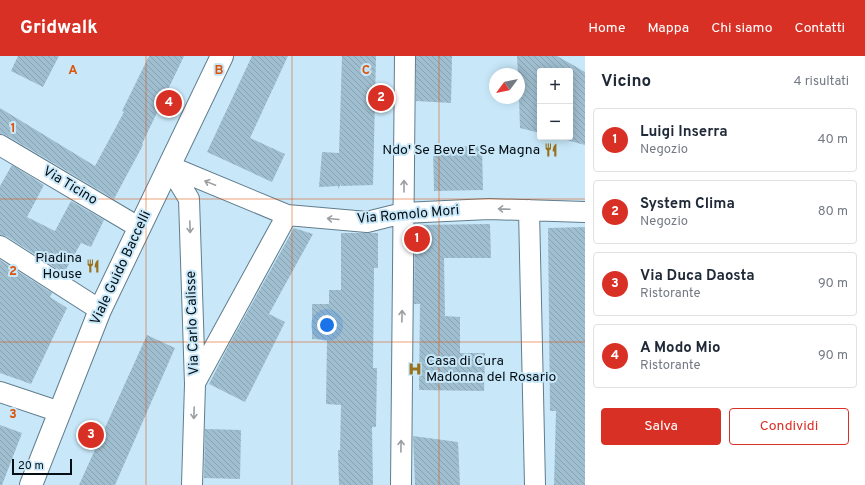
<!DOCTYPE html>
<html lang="it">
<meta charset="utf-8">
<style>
body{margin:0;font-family:Overpass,sans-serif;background:#f6f6f7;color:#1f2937}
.controls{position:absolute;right:12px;top:12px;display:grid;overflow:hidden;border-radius:4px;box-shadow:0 2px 10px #0003}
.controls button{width:36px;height:36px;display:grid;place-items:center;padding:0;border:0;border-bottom:1px solid #e0e1e3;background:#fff;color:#1f2937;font:20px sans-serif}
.compass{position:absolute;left:489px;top:12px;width:36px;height:36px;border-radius:50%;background:#fff;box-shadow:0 2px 10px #0003;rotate:238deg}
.scale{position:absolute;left:12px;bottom:10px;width:60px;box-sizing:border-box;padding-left:4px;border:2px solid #040e14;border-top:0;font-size:11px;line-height:14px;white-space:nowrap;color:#040e14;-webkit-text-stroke:3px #c8e8f9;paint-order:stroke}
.you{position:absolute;left:327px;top:269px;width:14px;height:14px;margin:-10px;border:3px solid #fff;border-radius:50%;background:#1a73e8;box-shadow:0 0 0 6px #1a73e833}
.badge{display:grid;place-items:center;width:26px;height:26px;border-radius:50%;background:#d93025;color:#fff;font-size:13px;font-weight:700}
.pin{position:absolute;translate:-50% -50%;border:2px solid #fff;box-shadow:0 1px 4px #0006}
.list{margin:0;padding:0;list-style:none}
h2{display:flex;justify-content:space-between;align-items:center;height:52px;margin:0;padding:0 16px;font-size:17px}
h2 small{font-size:13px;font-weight:400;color:#747a83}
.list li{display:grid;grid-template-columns:26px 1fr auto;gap:12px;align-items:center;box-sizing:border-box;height:64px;margin:0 8px 8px;padding:0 8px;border:1px solid #e0e1e3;border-radius:4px}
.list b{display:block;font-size:15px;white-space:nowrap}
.list p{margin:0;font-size:13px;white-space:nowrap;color:#747a83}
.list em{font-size:13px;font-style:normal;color:#747a83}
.actions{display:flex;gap:8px;padding:12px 16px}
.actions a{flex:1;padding:9px 0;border:1px solid #d93025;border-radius:4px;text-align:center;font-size:14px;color:#d93025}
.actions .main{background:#d93025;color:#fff}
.map{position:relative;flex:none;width:585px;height:429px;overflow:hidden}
header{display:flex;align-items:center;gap:24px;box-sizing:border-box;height:56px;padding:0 20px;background:#d93025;color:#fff}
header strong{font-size:19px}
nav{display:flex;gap:22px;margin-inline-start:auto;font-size:14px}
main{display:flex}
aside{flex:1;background:#fff}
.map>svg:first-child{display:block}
.building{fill:url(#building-back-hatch)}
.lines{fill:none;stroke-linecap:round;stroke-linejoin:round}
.minor-casing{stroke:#607d8d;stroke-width:22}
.secondary-casing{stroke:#607d8d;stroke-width:24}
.minor{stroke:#fff;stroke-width:20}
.secondary{stroke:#fff;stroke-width:22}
.oneway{stroke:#9b9fa1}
.grid{fill:none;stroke:#dd550c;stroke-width:1;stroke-opacity:0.55}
.labels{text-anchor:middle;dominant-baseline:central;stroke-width:4;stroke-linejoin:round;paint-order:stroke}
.poi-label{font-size:14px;fill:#040e14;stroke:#c8e8f9;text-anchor:end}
.street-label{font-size:14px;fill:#040e14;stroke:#c8e8f9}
.grid-label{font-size:13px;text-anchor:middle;font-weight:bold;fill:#dd550c;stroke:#c8e8f9;stroke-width:4;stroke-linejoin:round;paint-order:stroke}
</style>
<header>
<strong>Gridwalk</strong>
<nav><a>Home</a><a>Mappa</a><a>Chi siamo</a><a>Contatti</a></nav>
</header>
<main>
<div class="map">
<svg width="585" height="429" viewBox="0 0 585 429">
<defs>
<pattern id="building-back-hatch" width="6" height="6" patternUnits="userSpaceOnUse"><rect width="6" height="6" fill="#9fbecf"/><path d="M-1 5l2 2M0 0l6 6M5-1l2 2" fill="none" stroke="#87a2b1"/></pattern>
</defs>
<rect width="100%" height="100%" fill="#c8e8f9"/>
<path class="building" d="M18,0H59L43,31L11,15Z
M149,0H184L142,88L143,89L114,143L6,79L0,78V52L95,110L124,56L122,55Z
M252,0H288L250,82L285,98L272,126L207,96Z
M342,0H376L373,129L341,130V128L338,133V130L319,131L322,96L339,97Z
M416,0H452L451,47L416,45Z
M517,0H557L585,16V89L555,81H570V15H540V77L520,72L519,42V18H518Z
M482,90L483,134L434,135L433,91Z
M12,109L44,129L27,161L55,175L71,145L104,164L91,191L81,187L64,217L6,180L0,179V130Z
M490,168L491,202H444L445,260L460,261V297H485L484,335L419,334L420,248H414L415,169Z
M585,171V429H554L556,355H550L548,172Z
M294,172L313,178L269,258L285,266L245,346L209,328L229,289Z
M341,177H378V212H374L373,312H377L376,371H372L373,429H339L338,394H340L341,349L326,348L327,284L312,283V248H329V234H341Z
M0,204L52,237L50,241L67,252L31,328L0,317Z
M147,279L175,292L115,429H79Z
M0,369L22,377L2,429H0Z
M205,373L241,374L240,423L204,422Z
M413,380L458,386L460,429H415Z"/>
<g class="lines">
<g class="minor-casing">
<path id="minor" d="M0,89L140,172
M169,110L287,159L367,166L403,157L489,153L585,156
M169,110L189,143L195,328L192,429
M529,154L535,429
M0,190L100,254
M195,327L287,159
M0,336L60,356
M401,429L405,0"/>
</g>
<g class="secondary-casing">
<path id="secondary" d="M31,429L100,254L222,0"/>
</g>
<use href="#minor" class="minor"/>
<use href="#secondary" class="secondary"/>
</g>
<defs><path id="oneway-shaft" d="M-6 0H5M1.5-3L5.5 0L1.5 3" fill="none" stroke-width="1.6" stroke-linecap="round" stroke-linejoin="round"/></defs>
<g class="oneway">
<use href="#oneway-shaft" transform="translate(210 127) rotate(-158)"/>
<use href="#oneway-shaft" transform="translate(404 130) rotate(-90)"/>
<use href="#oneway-shaft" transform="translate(504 153) rotate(-178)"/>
<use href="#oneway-shaft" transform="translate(333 163) rotate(-175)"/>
<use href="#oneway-shaft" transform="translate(190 171) rotate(88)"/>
<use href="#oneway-shaft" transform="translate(402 260) rotate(-89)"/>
<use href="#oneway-shaft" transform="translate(194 357) rotate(92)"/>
<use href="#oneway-shaft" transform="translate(401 390) rotate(-89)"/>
</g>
<path class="grid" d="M146,0V429M292,0V429M439,0V429M0,143H585M0,286H585"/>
<defs>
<g id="restaurant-bare" transform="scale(1.08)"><path d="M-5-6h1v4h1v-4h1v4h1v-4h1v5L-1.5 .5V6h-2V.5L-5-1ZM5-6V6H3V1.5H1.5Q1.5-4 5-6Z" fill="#99721e" stroke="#c8e8f9" stroke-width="2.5" paint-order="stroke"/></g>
<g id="hospital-bare" transform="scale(1.08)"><path d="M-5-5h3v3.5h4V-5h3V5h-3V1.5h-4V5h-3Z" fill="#99721e" stroke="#c8e8f9" stroke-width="2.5" paint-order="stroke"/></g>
</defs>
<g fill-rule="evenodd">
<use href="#restaurant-bare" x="551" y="94"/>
<use href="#restaurant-bare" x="93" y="210"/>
<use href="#hospital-bare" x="415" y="313"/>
</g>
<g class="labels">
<g class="poi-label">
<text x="540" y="94">Ndo' Se Beve E Se Magna</text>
<text x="82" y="202">Piadina<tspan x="82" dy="16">House</tspan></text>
<text x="426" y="305" text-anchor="start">Casa di Cura<tspan x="426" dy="16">Madonna del Rosario</tspan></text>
</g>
<g class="street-label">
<text transform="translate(70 130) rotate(31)">Via Ticino</text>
<text transform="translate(408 159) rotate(-5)">Via Romolo Mori</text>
<text transform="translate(121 212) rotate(-65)">Viale Guido Baccelli</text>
<text transform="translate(193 267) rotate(-92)">Via Carlo Calisse</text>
</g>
</g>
<g class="grid-label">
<text x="73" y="18">A</text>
<text x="219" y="18">B</text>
<text x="366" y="18">C</text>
<text x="13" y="76">1</text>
<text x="13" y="219">2</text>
<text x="13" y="362">3</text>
</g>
</svg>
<div class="controls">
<button>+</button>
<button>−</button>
</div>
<svg class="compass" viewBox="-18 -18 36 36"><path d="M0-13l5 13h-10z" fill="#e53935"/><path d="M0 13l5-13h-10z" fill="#747a83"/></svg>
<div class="scale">20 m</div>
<div class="you"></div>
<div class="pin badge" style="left:417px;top:183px">1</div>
<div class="pin badge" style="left:381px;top:42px">2</div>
<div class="pin badge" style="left:91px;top:379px">3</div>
<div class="pin badge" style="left:169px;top:47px">4</div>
</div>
<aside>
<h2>Vicino<small>4 risultati</small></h2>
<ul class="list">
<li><span class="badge">1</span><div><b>Luigi Inserra</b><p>Negozio</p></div><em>40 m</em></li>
<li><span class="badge">2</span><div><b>System Clima</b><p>Negozio</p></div><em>80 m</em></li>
<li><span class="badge">3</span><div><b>Via Duca Daosta</b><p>Ristorante</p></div><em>90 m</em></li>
<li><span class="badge">4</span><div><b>A Modo Mio</b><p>Ristorante</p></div><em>90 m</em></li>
</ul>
<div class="actions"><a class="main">Salva</a><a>Condividi</a></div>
</aside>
</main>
